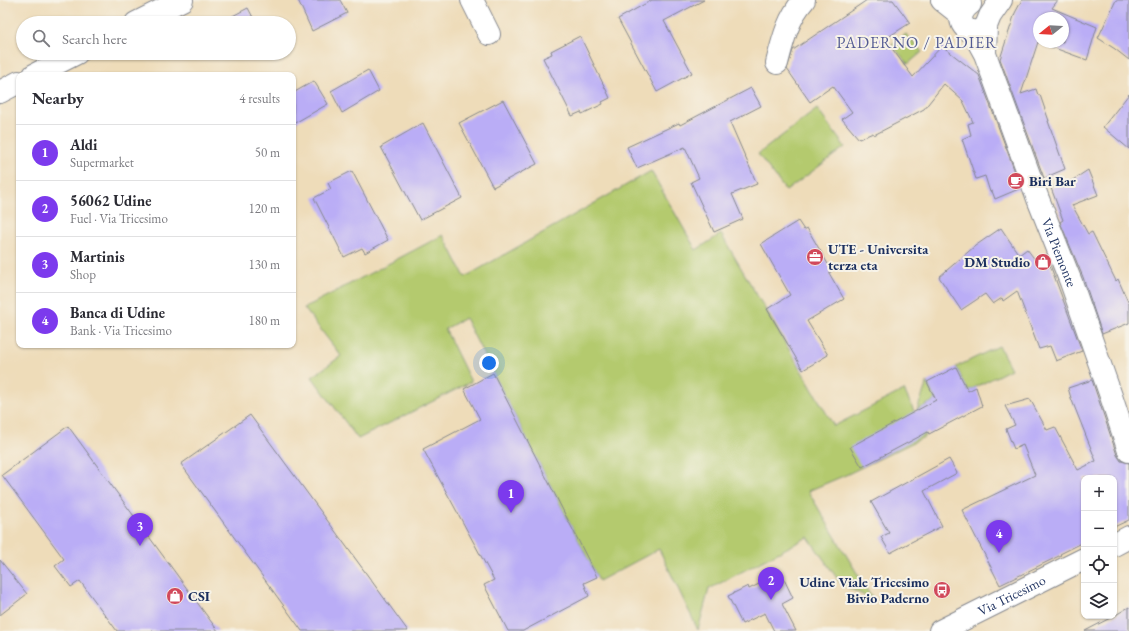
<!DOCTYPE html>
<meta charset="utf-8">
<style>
body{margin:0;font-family:"EB Garamond",serif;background:#f7f7f7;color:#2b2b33}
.controls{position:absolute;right:12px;bottom:12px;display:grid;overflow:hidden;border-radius:8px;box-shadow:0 1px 3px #0004}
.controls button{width:36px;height:36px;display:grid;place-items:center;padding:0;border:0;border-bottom:1px solid #e1e1e2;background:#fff;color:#2b2b33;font:20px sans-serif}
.compass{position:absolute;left:1033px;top:12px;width:36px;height:36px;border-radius:50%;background:#fff;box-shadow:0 1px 3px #0004;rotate:252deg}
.you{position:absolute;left:489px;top:363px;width:14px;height:14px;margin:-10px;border:3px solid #fff;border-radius:50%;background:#1a73e8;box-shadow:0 0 0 6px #1a73e833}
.badge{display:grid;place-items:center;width:26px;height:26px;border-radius:50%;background:#7c3aed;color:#fff;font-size:13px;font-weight:700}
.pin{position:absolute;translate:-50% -33px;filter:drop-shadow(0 1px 2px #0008)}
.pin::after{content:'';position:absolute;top:21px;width:14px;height:12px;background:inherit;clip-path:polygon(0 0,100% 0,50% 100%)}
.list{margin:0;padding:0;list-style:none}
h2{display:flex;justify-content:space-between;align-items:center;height:52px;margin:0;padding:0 16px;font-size:17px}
h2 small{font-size:13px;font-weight:400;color:#7c7c81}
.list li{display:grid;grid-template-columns:26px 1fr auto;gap:12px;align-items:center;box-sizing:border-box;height:56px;padding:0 16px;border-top:1px solid #e1e1e2}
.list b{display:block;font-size:15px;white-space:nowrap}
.list p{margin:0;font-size:13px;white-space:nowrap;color:#7c7c81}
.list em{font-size:13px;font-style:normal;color:#7c7c81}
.icon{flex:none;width:22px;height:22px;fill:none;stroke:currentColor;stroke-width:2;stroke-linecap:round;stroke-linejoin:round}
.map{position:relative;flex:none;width:1129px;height:631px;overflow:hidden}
.search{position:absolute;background:#fff;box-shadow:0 1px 3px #0004;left:16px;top:16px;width:280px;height:44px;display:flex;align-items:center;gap:10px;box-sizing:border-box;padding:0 14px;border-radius:22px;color:#7c7c81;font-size:15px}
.panel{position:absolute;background:#fff;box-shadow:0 1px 3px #0004;left:16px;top:72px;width:280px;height:276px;border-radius:8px}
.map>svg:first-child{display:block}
.green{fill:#b4ca6e;stroke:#687c66}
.building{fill:#baadf6;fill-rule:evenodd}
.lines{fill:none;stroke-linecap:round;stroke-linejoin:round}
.minor-casing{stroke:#84868c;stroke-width:24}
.major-casing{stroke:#84868c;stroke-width:24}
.minor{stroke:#fff;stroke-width:22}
.major{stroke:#fff;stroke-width:22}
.labels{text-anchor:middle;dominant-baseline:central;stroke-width:4;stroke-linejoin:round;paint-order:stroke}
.poi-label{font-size:14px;font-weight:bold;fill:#1b2f5e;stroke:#f7f3e8;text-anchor:start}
.street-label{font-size:14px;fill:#1b2f5e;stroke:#f7f3e8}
.quarter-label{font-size:16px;letter-spacing:1px;fill:#535b93;stroke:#f7f3e8}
</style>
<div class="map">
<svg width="1129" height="631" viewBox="0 0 1129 631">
<rect width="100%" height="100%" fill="#f7f3e8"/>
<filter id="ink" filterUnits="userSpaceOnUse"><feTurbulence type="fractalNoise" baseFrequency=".025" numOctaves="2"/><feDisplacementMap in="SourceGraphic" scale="8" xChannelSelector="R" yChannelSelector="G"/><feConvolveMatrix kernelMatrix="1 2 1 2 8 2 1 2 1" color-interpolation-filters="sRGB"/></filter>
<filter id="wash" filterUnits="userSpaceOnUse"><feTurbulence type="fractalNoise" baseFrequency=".012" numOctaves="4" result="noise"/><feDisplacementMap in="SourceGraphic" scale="16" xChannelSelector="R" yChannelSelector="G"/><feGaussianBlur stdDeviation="0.9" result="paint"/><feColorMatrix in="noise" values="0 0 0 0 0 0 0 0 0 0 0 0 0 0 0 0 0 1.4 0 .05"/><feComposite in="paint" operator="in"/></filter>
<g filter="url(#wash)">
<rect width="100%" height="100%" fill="#eedcb9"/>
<path class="green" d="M906,34L922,52L908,64L892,45Z
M817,109L845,147L786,191L758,154Z
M651,171L696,250L721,234L834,426L904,390L926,436L848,474L808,491L873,600L841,584L808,537L709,589L698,630L659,549L599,581L465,318L445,329L471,382L358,439L312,377L341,356L304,308L443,235L465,277Z
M999,346L1011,369L968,391L956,367Z
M927,382L936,400L917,410Z"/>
<g id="blocks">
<path class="building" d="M298,0H340L347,13L312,31Z
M652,0H704L664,21L692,73L657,92L618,19Z
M867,0H893L910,23L885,39L913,77L942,46L979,75L1021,188L995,199L992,191L990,192L985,176L976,179L962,139L971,135L968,124L973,122L963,101L944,84L924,109L874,135L873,133L859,139L842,119L852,112L833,86L810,102L787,69L793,50Z
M1022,0H1058L1052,8L1097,27L1087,60L1038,42L1021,94L1036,89L1038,95H1040L1049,121H1048L1065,169L1044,178L1000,59L1015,13ZM1039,18H1063V42H1039Z
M1116,0H1129V60L1115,49L1098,38Z
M248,8L256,23H219Z
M580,36L610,98L602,102L603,104L582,114L581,112L572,116L543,58L552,54L551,51Z
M368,70L379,91L342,113L331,91Z
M314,81L328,104L293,124V93Z
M751,88L761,106L730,122L757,184L732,194L743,219L714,232L691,182L699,178L685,147L637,168L627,147L679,123L680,125Z
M1129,94V149L1103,127Z
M503,100L537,164L493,187L459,123Z
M423,123L462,198L420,220L381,147Z
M1088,170L1098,195L1072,205L1088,234L1092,232L1116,281L1118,279L1129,304V323L1102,334L1083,277L1060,222L1063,220L1051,188L1060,184L1062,187Z
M352,171L388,240L365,253L362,248L344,257L314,198L331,189L328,183Z
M798,221L804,230L807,228L832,271L829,273L844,299L807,321L828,355L803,370L767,309L790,295L761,244Z
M1001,228L1019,255L1027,249L1036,261L1046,254L1082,351L1056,361L1050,346L1039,349L1017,291L1003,301L1002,298L993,304L985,294L961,310L939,277L975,246Z
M956,367L968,391L976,387L982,406L929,434L928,432L862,467L850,447L936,400L927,382Z
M493,373L597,577L584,583L589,596L523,631H508L484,585L494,580L423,449L480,419L464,389Z
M1092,380L1117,455L1121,461L1129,463V520L1114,527V478H1084V542L1060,554L1061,555L1000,585L962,510L1035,475L1023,445L1014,449L1006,429L1015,425L1005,406L1030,399L1047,430L1055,427L1078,470L1096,461L1071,398L1068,388Z
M250,415L360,565L408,631H302L181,464Z
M68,426L218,631H117L80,581L71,587L55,566L64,559L2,475Z
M949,459L957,473L924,491L942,526L890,553L881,537L889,533L871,502Z
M0,560L27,594L0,615Z
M781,573L793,598L782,604L796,631H774L765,613L742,624L728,596L748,586L749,589Z
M1129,607V631H1085L1114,616Z"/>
</g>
</g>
<g filter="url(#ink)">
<use href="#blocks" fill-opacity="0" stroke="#84868c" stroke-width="1"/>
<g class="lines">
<g class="minor-casing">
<g id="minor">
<path d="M472,0L489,34"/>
<path d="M942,0L961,15"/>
<path d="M970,4C950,18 968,41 986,27"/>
<path d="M136,23L182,0"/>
<path id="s1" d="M973,32L985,54L1038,199L1071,282L1111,396L1129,451"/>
<path d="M985,53L986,26L990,16L1001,0"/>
<path d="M777,63C783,40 788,18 804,0"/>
<path d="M34,75L77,53"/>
<path d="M0,92L19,82"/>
</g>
</g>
<g class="major-casing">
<g id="major">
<path d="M1114,545L1129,537"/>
<path id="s2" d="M940,631L1084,559"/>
</g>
</g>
<use href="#minor" class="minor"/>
<use href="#major" class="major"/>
</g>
</g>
<defs>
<g id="cafe-disc" transform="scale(0.9)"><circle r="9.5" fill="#d1495b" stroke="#f7f3e8"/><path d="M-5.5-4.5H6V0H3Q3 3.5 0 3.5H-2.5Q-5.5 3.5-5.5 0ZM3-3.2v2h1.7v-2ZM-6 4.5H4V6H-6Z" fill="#fff"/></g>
<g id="office-disc" transform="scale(0.9)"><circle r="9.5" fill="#d1495b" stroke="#f7f3e8"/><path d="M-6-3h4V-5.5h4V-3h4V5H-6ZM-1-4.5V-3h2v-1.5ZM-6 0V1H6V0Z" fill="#fff"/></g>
<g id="shop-disc" transform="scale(0.9)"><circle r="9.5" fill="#d1495b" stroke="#f7f3e8"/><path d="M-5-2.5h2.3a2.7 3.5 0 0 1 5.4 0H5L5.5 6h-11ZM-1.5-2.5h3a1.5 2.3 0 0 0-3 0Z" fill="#fff"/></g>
<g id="bus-disc" transform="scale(0.9)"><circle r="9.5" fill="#d1495b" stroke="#f7f3e8"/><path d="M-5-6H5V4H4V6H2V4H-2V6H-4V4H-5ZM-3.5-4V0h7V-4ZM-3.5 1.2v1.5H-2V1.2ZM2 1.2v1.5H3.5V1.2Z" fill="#fff"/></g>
</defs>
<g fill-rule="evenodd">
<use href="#cafe-disc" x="1016" y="181"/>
<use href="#office-disc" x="815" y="257"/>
<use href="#shop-disc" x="1043" y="262"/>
<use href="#bus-disc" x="942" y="590"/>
<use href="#shop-disc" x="175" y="596"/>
</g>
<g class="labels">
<g class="poi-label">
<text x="1029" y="181">Biri Bar</text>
<text x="828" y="249">UTE - Universita<tspan x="828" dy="16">terza eta</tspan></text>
<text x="1030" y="262" text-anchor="end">DM Studio</text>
<text x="929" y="582" text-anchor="end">Udine Viale Tricesimo<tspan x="929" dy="16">Bivio Paderno</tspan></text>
<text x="188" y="596">CSI</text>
</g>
<g class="street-label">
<text stroke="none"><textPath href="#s1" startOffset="237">Via Piemonte</textPath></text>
<text stroke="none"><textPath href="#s2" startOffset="80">Via Tricesimo</textPath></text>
</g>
<g class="quarter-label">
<text x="917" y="42">PADERNO / PADIER</text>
</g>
</g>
</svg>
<div class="controls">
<button>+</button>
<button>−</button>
<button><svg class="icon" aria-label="locate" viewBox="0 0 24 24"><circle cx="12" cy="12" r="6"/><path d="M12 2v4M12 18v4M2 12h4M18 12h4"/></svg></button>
<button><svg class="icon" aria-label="layers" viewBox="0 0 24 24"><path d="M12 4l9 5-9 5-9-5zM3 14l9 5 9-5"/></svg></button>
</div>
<svg class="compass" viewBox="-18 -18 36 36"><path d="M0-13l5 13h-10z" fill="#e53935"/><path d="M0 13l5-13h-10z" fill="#7c7c81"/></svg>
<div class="you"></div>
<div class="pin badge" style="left:511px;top:513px">1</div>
<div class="pin badge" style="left:771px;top:600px">2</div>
<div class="pin badge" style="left:140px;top:546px">3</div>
<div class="pin badge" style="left:999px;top:553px">4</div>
<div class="search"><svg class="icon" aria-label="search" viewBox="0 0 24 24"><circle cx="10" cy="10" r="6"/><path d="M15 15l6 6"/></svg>Search here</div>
<section class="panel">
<h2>Nearby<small>4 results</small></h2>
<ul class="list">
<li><span class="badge">1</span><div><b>Aldi</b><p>Supermarket</p></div><em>50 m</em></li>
<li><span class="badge">2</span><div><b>56062 Udine</b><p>Fuel · Via Tricesimo</p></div><em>120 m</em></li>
<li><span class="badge">3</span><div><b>Martinis</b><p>Shop</p></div><em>130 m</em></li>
<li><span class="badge">4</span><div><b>Banca di Udine</b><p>Bank · Via Tricesimo</p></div><em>180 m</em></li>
</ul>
</section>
</div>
